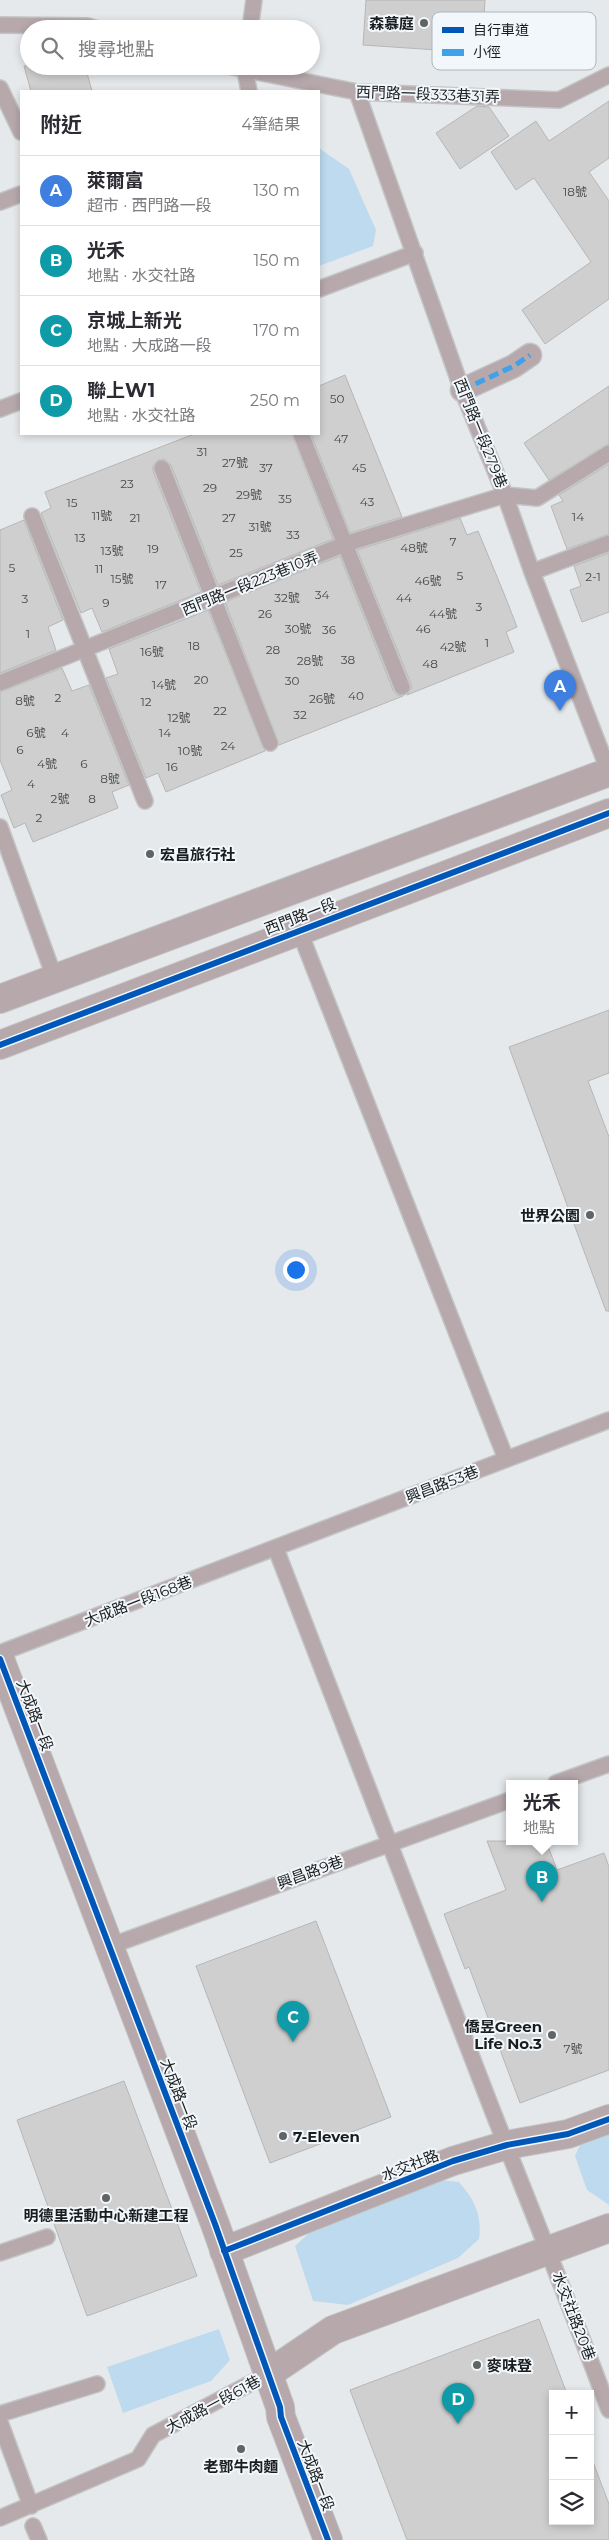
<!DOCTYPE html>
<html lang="zh-TW">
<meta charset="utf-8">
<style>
body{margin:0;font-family:Montserrat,"Noto Sans TC",sans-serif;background:#f7f7f7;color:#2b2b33}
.controls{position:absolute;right:15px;bottom:15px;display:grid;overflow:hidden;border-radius:0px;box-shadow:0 2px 8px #0003}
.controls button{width:45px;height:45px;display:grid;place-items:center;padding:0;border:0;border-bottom:1px solid #e1e1e2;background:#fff;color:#2b2b33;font:25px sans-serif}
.you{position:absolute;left:295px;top:1269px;width:18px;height:18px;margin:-12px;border:4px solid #fff;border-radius:50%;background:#1a73e8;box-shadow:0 0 0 8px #1a73e833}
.badge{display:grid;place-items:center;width:32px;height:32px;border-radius:50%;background:#0b8043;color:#fff;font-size:16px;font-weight:700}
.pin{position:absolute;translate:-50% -41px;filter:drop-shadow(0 1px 2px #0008)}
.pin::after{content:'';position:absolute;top:26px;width:18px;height:15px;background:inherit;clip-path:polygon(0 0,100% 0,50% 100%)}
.popup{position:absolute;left:506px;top:1780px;width:72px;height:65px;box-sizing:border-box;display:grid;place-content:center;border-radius:0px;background:#fff;filter:drop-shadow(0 1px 4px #0005);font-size:16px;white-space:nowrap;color:#7c7c81}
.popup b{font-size:19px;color:#2b2b33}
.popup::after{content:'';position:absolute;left:50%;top:100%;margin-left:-10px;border:10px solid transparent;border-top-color:#fff}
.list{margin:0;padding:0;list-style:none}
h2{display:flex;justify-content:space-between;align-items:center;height:65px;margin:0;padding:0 20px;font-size:21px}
h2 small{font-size:16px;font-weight:400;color:#7c7c81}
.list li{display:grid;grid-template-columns:32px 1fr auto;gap:15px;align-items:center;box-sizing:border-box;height:70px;padding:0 20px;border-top:1px solid #e1e1e2}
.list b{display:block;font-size:19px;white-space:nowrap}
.list p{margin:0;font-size:16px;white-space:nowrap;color:#7c7c81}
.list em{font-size:16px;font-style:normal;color:#7c7c81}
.icon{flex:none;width:28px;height:28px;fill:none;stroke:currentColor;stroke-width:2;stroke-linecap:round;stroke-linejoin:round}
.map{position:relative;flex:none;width:609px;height:2540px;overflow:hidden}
.search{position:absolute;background:#fff;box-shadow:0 2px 8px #0003;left:20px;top:20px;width:300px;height:55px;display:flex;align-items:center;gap:12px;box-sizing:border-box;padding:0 18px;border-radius:28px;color:#7c7c81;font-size:19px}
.panel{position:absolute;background:#fff;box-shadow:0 2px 8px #0003;left:20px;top:90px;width:300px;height:345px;border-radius:0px}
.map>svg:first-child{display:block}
.green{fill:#bedaef}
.building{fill:#cfcfcf;stroke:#b6b6b6}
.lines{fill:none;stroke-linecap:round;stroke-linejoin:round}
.service-casing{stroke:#c2c4c5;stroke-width:18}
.pedestrian-casing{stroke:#c2c4c5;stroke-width:25}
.minor-casing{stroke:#c2c4c5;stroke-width:30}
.tertiary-casing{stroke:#c2c4c5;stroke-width:30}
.service{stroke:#b6a8ab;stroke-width:15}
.pedestrian{stroke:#b6a8ab;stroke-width:22}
.minor{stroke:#b6a8ab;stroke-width:28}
.tertiary{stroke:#b6a8ab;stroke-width:28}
.quiet{stroke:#3da2ea;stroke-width:5;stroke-dasharray:10 5;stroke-linecap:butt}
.cycleway-casing{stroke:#f1f7fb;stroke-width:9}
.cycleway{stroke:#0057b8;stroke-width:6}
.poi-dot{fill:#616465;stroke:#f1f7fb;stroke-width:2}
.labels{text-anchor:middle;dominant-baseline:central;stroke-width:4;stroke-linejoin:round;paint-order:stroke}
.number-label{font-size:12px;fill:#484a4a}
.poi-label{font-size:15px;font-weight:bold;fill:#1a1c1d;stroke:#f1f7fb;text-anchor:end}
.street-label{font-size:15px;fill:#1a1c1d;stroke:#f1f7fb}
.key{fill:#f1f7fb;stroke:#b0b5b8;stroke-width:1}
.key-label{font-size:14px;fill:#1a1c1d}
</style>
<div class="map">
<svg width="609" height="2540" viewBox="0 0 609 2540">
<rect width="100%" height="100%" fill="#e6e9eb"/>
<path class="green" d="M319,148L349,169L376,230L373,246L319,266Z
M609,2124V2205L587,2190L575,2156L586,2132Z
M439,2180L459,2182C475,2200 482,2215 479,2239L458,2258L348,2305L313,2301L295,2246L316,2227Z
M219,2329L230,2360L211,2381L123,2413L107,2367Z"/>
<path class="building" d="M366,0H485L482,53L363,45Z
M24,66H85L92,91H31Z
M609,101V158L589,172L609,201V299L545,344L522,310L591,262L534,178L516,190L491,152L536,121L549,141Z
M477,106L489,107L509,136L460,169L436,133Z
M345,375L402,517L350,533L311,434H319V386Z
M609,386V444L549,480L524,443Z
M194,434H292L333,539L218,585L171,465L164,459L158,460L153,466V471L201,592L102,632L92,608L81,613L41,513L51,508L45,492Z
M609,464V534L567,549L551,506L563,501L559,495Z
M460,518L467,535L478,531L505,596L517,627L506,632L514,652L407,695L411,689V684L357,550Z
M24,520L63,620L48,627L56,650L0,673V530Z
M609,553V612L582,622L570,590L581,586L574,566Z
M340,556L393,690L397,695L403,696L279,745L225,602Z
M208,610L265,751L166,792L158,773L146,778L106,678L118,674L109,649Z
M62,668L72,691L89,685L129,785L112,792L118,808L33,842L25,823L14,828L1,795L12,790L0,760V692Z
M609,1010V1073L588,1081L609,1137V1311H606L509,1047Z
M487,1841H546L557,1870L604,1853L609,1867V2070L520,2103L469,1967L465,1969L444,1914L506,1890Z
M316,1921L391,2117L270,2163L196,1966Z
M124,2081L197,2276L87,2316L17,2120Z
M539,2319L567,2394H553V2521H590V2454L609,2504V2540H407L350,2390Z"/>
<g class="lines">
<g class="service-casing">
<path id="service" d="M0,25L88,26L98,29
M250,29L254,0
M228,66L357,92L559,100L609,75
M244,66L249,91
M0,88L21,132
M357,92L462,390L505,495L532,572L609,772
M0,202L21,194
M319,289L415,253
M0,409L21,401
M301,434L402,687
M162,468L270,743
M32,516L145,801
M532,572L609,543
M0,683L345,544L505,495L537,498L609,453
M0,827L55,979
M299,930L506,1459
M276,1549C349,1736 420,1924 493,2112C532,2211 572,2310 609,2410
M0,1653L609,1420
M556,1783L609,1764
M110,1946L510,1800
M0,2253L47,2237
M0,2414L97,2384
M0,2422L31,2506
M0,2518L138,2459L153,2435L268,2374
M33,2526L39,2540"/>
</g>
<g class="pedestrian-casing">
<path id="pedestrian" d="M462,390L514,366L530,355"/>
</g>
<g class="minor-casing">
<path id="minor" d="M224,2251L453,2161L507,2145L568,2134L609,2119
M268,2374L333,2330L609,2228"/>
</g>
<g class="tertiary-casing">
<path id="tertiary" d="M0,999L609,772
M0,1045L609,813
M0,1659L215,2224L280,2407L281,2417L328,2540"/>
</g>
<use href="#service" class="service"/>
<use href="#pedestrian" class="pedestrian"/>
<use href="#minor" class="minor"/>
<use href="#tertiary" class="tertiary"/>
<path class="quiet" d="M462,390L514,366L530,355"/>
<g class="cycleway-casing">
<path id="cycleway" d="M0,1045L609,813
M0,1659L215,2224L280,2407L281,2417L328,2540
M224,2251L453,2161L507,2145L568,2134L609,2119"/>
</g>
<use href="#cycleway" class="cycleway"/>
</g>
<g class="poi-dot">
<circle cx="424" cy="23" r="5"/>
<circle cx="150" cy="854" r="5"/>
<circle cx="590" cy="1215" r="5"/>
<circle cx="552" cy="2035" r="5"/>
<circle cx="283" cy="2136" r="5"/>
<circle cx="106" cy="2198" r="5"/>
<circle cx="477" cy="2365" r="5"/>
<circle cx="241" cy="2449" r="5"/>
</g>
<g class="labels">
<g class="number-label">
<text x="575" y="191">18號</text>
<text x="337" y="398">50</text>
<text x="341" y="438">47</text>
<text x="202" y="451">31</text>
<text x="235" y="462">27號</text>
<text x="266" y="467">37</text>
<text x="359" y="467">45</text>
<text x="127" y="483">23</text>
<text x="210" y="487">29</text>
<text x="249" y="494">29號</text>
<text x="285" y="498">35</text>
<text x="367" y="501">43</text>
<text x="72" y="502">15</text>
<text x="102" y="515">11號</text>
<text x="578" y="516">14</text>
<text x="135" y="517">21</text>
<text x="229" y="517">27</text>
<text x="260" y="526">31號</text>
<text x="293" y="534">33</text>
<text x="80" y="537">13</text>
<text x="453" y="541">7</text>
<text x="414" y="547">48號</text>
<text x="153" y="548">19</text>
<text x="112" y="550">13號</text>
<text x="236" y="552">25</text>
<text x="12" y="567">5</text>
<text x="99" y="568">11</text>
<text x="460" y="575">5</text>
<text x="593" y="576">2-1</text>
<text x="122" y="578">15號</text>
<text x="428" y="580">46號</text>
<text x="161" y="584">17</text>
<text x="322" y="594">34</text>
<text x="287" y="597">32號</text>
<text x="404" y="597">44</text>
<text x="25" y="598">3</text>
<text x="106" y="602">9</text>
<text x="479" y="606">3</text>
<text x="265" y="613">26</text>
<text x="443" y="613">44號</text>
<text x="298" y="628">30號</text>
<text x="423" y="628">46</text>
<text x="329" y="629">36</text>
<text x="28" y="633">1</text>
<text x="487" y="642">1</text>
<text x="194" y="645">18</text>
<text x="453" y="646">42號</text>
<text x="273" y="649">28</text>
<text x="152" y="651">16號</text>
<text x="348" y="659">38</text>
<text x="310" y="660">28號</text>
<text x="430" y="663">48</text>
<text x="201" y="679">20</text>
<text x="292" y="680">30</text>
<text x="164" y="684">14號</text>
<text x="356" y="695">40</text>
<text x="58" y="697">2</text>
<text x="322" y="698">26號</text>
<text x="25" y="700">8號</text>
<text x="146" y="701">12</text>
<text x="220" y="710">22</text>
<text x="300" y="714">32</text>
<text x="179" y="717">12號</text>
<text x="36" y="732">6號</text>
<text x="65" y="732">4</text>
<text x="165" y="732">14</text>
<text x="228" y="745">24</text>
<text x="20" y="749">6</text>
<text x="190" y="750">10號</text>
<text x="47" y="763">4號</text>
<text x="84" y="763">6</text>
<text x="172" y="766">16</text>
<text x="110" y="778">8號</text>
<text x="31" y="783">4</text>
<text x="60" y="798">2號</text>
<text x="92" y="798">8</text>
<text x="39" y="817">2</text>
<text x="573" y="2048">7號</text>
</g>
<g class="poi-label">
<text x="414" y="23">森慕庭</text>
<text x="160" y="854" text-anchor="start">宏昌旅行社</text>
<text x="580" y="1215">世界公園</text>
<text x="542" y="2026">僑昱Green<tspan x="542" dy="17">Life No.3</tspan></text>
<text x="293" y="2136" text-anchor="start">7-Eleven</text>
<text x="106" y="2215" text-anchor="middle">明德里活動中心新建工程</text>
<text x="487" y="2365" text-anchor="start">麥味登</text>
<text x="241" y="2466" text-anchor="middle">老鄧牛肉麵</text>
</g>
<g class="street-label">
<text transform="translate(428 94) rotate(2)">西門路一段333巷31弄</text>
<text transform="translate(481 433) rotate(68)">西門路一段279巷</text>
<text transform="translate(250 583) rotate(-22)">西門路一段223巷10弄</text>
<text transform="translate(300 916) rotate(-21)">西門路一段</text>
<text transform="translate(442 1484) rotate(-21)">興昌路53巷</text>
<text transform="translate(138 1601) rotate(-21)">大成路一段168巷</text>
<text transform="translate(35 1715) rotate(69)">大成路一段</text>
<text transform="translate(310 1872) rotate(-20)">興昌路9巷</text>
<text transform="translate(179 2094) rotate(69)">大成路一段</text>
<text transform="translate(410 2165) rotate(-21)">水交社路</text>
<text transform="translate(574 2316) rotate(69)">水交社路20巷</text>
<text transform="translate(213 2404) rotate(-28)">大成路一段61巷</text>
<text transform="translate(316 2475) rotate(69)">大成路一段</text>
</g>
</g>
<rect x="432" y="12" width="164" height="58" rx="8" class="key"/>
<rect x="442" y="27" width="22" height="6" fill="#0057b8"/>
<rect x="442" y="49" width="22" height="7" fill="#3da2ea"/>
<g class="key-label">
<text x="473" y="35">自行車道</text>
<text x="473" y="57">小徑</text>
</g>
</svg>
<div class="controls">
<button>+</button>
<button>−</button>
<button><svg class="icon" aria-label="layers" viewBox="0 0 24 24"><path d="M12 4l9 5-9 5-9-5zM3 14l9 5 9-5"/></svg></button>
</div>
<div class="you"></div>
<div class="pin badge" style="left:560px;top:711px;background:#3f7fe0">A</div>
<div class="pin badge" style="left:542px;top:1902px;background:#0f9aa8">B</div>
<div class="popup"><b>光禾</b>地點</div>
<div class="pin badge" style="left:293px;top:2042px;background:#0f9aa8">C</div>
<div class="pin badge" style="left:458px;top:2424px;background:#0f9aa8">D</div>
<div class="search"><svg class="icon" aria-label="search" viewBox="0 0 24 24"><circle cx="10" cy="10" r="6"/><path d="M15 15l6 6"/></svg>搜尋地點</div>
<section class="panel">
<h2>附近<small>4筆結果</small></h2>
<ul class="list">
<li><span class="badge" style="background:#3f7fe0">A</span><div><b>萊爾富</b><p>超市 · 西門路一段</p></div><em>130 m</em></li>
<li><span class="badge" style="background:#0f9aa8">B</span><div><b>光禾</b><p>地點 · 水交社路</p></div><em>150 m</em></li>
<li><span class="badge" style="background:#0f9aa8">C</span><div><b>京城上新光</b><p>地點 · 大成路一段</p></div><em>170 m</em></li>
<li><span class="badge" style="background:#0f9aa8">D</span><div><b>聯上W1</b><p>地點 · 水交社路</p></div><em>250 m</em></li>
</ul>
</section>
</div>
